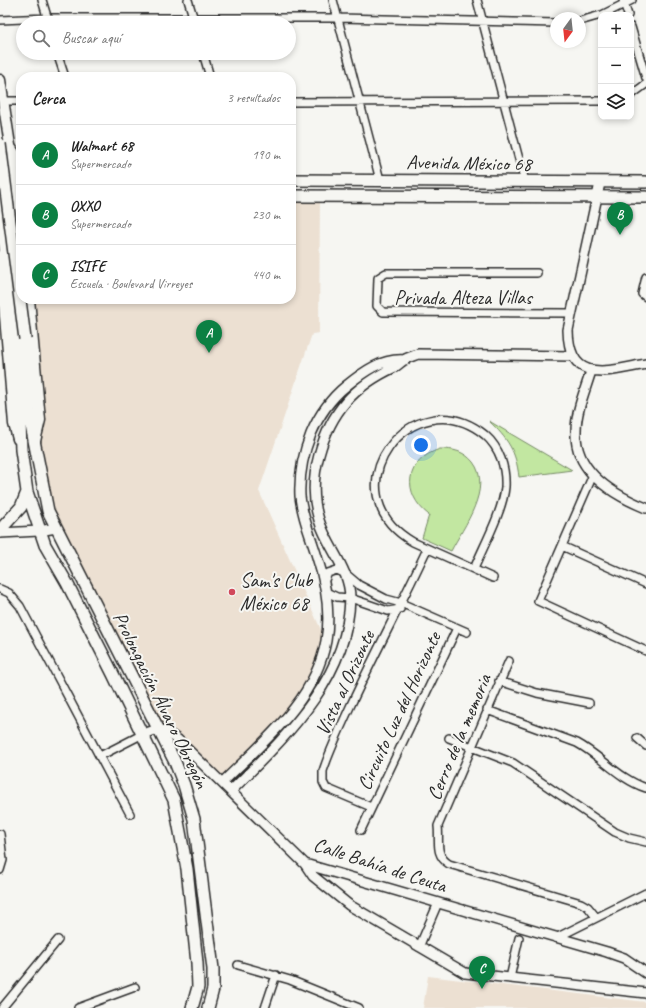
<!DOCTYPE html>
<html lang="es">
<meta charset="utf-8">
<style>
body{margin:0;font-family:Caveat,sans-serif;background:#f6f6f6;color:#222}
.controls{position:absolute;right:12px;top:12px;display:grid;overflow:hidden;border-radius:8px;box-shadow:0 2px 6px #0003}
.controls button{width:36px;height:36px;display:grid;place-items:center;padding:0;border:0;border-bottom:1px solid #e0e0e0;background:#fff;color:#222;font:20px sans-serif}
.compass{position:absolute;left:550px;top:12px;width:36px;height:36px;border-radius:50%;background:#fff;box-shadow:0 2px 6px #0003;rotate:195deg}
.you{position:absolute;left:421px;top:445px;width:14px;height:14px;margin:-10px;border:3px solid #fff;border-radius:50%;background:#1a73e8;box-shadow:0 0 0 6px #1a73e833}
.badge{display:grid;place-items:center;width:26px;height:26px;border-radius:50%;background:#0b8043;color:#fff;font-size:13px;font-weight:700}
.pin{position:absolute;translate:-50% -33px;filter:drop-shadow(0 1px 2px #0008)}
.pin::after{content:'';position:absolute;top:21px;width:14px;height:12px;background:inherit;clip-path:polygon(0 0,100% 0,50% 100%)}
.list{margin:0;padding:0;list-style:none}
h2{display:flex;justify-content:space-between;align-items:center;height:52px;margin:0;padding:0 16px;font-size:17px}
h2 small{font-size:13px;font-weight:400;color:#767676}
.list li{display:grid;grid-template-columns:26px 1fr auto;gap:12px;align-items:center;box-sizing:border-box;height:60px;padding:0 16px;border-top:1px solid #e0e0e0}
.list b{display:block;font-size:15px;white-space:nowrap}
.list p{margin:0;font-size:13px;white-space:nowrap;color:#767676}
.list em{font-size:13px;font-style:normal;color:#767676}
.icon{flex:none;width:22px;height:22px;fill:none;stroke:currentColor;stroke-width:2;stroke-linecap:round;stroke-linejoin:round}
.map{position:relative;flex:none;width:646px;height:1008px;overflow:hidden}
.search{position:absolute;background:#fff;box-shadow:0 2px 6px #0003;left:16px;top:16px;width:280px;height:44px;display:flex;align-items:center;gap:10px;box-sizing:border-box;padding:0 14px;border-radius:22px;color:#767676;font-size:15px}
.panel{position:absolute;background:#fff;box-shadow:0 2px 6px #0003;left:16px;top:72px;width:280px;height:232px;border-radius:16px}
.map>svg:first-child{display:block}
.built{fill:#ece0d2}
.green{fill:#c2e7a1;stroke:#768966}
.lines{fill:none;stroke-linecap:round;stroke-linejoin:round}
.minor-casing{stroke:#2b2b2b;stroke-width:10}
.tertiary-casing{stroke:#2b2b2b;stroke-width:12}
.secondary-casing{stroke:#2b2b2b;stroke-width:13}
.primary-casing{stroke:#2b2b2b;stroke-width:14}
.minor{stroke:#f6f6f2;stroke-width:7}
.tertiary{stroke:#f6f6f2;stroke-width:9}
.secondary{stroke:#f6f6f2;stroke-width:10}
.primary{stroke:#f6f6f2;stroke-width:11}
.primary-bridge-casing{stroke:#2b2b2b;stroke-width:14;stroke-linecap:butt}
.primary-bridge{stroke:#f6f6f2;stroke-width:11}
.poi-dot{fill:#d1495b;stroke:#f6f6f2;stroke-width:1.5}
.labels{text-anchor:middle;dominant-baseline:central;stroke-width:4;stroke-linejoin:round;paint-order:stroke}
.street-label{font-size:20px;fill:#2b2b2b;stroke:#f6f6f2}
.poi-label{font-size:20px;fill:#2b2b2b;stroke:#f6f6f2;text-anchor:start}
</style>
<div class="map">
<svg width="646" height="1008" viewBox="0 0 646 1008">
<rect width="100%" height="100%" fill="#f6f6f2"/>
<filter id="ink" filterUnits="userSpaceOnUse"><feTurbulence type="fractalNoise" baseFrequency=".025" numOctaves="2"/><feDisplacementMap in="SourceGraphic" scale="8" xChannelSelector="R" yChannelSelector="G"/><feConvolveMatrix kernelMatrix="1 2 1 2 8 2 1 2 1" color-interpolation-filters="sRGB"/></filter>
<g filter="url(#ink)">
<path class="built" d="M7,191H21V299H291V195L320,196L319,333L312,334L259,491L326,641L307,691L223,782L154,723L56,528L42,483Z
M428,976L646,1002V1008H423Z"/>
<path class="green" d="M489,421L572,470L519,477C516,451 508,439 489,421Z
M440,449C453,449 464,451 473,462C493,488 464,526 451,551L422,538L429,515C401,493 405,460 440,449Z"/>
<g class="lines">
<g class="minor-casing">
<path id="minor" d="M42,0L49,23
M188,0L195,23
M333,0L380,180
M477,0L525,182
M623,0L628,15
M602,15L632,0
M0,20L47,18H339L556,23
M580,21L601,15
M631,27L646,78
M57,53L65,77
M203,53L210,77
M631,95L646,84
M4,101H21
M291,102L601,101
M537,273H386L378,278L377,306L383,312L572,313
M646,277L642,294L646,297
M593,475L538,601L646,651
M562,546L646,584
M474,569C483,547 503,511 505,487C506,468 500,448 485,435C412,376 326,492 413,542L493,578
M324,582L328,573L337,570L346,574L359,585L386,599L401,603L467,632
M0,589L9,593L20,606L130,814
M326,592L337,597L350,598L365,603L388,611L400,609
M509,661L438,826C440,840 434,855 449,864L581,903L588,907L596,917
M499,681L537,693L589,703
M487,710L577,743C601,756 619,779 646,788
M449,738L513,763L615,832L629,838L646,842
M637,738L646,746
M100,756L143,734
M371,807L326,788L323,782V771C330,750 340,729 349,709C374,655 402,603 427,549
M361,830L457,628
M0,834L3,860L0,870
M556,938L646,893
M419,947L438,903
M238,965L290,980L359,1008
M510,978L519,938
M2,1008L58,940
M78,1008L135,987
M265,1008L276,975"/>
</g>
<g class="tertiary-casing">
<path id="tertiary" d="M600,183L568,330C569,385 607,371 646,364
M591,371C585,391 576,411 576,431C574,472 614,495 646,508
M0,533L39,531L56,528
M143,734L158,729L165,731L178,740L305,864L607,952L624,958L646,973
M223,782C264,741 315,701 326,641C331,612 326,584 317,557C311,537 302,517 300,496C299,475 303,454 311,434C319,415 330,399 346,386C363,372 382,358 405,360
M231,791C285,737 348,680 350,598C350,569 327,547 319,520C312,498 313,477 319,455C331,411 354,386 395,367C398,365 401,362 404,360C408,357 414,356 418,354L572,356
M305,864L313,876L349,905L465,973L646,993"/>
</g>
<g class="secondary-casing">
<path id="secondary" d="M0,80L21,217
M0,256L14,424L18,439
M29,299L40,420L35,441"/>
</g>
<g class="primary-casing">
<path id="primary" d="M11,149L21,165
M0,177H21
M291,180L646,182
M0,192H21
M291,196L646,197
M0,202L18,366L21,450L27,492L45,545L67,583L113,674L174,800L187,869L197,963L198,987L192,1008
M25,339L30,420L48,511L175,762L184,785L194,819L213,969V989L208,1008
M0,530L21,507L27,492"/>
</g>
<use href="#minor" class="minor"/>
<use href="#tertiary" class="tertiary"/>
<use href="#secondary" class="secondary"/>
<use href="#primary" class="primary"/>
<g class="primary-bridge-casing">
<path id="primary-bridge" d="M0,144L25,339"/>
</g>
<use href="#primary-bridge" class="primary-bridge"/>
</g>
</g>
<circle class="poi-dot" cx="232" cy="592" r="4"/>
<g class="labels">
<g class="street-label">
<text transform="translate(469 163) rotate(1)">Avenida México 68</text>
<text x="463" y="297">Privada Alteza Villas</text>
<text transform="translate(345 683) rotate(-65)">Vista al Orizonte</text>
<text transform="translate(161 700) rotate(64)">Prolongación Álvaro Obregón</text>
<text transform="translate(399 711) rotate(-65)">Circuito Luz del Horizonte</text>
<text transform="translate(459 737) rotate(-67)">Cerro de la memoria</text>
<text transform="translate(380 865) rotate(18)">Calle Bahía de Ceuta</text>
</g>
<g class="poi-label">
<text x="240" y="580">Sam's Club<tspan x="240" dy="23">México 68</tspan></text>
</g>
</g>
</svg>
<div class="controls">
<button>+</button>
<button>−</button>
<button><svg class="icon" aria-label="layers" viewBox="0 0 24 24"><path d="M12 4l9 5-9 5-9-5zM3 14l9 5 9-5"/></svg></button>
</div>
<svg class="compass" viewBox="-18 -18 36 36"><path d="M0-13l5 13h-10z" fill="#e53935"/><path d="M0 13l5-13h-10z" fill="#767676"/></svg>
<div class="you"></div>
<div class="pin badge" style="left:209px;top:353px">A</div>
<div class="pin badge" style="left:620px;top:235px">B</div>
<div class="pin badge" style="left:482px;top:989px">C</div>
<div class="search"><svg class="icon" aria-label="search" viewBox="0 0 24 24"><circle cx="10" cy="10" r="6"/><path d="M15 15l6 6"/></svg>Buscar aquí</div>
<section class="panel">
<h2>Cerca<small>3 resultados</small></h2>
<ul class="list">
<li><span class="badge">A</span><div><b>Walmart 68</b><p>Supermercado</p></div><em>190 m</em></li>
<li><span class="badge">B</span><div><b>OXXO</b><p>Supermercado</p></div><em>230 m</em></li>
<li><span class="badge">C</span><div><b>ISIFE</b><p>Escuela · Boulevard Virreyes</p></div><em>440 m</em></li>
</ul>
</section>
</div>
